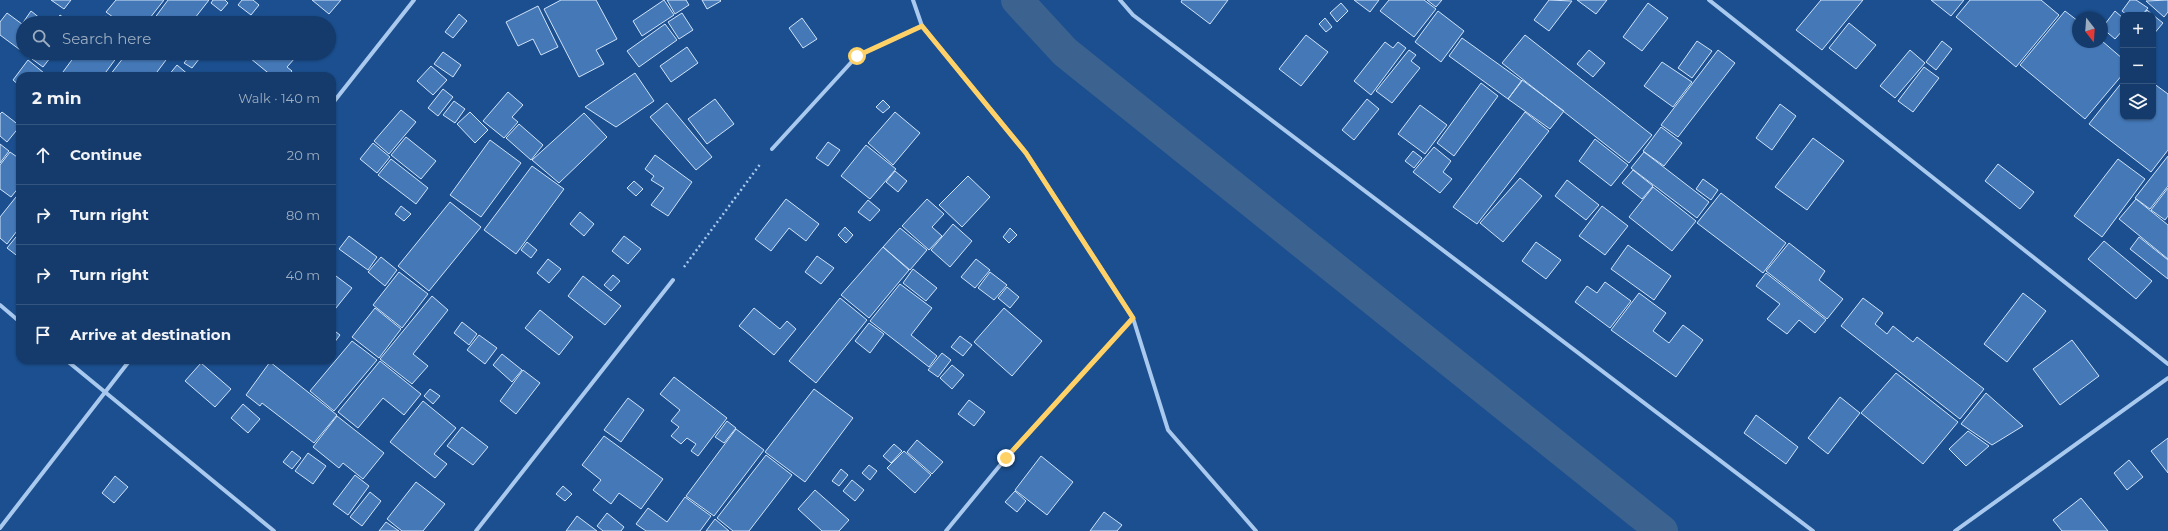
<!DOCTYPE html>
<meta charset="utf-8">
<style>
body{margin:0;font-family:Montserrat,sans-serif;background:#214673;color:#f1f3f6}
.controls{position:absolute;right:12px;top:12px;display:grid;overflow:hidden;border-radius:8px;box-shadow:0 1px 3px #0004}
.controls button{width:36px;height:36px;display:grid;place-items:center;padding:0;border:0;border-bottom:1px solid #33557e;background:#143b6b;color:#f1f3f6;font:20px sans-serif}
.compass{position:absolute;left:2072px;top:12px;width:36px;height:36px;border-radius:50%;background:#143b6b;box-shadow:0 1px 3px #0004;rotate:163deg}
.stop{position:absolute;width:12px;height:12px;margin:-9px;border:3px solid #ffd166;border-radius:50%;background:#fff}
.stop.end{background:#ffd166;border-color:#fff;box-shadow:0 1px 4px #0008}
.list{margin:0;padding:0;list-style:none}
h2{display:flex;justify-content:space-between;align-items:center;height:52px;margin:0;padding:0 16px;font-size:17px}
h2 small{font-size:13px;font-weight:400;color:#9dadc1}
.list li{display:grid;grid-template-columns:26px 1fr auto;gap:12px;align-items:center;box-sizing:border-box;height:60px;padding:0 16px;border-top:1px solid #33557e}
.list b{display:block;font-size:15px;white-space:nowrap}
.list em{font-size:13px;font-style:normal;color:#9dadc1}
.icon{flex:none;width:22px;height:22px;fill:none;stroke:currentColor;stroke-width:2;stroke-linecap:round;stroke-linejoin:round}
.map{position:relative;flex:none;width:2168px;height:531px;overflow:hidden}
.search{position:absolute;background:#143b6b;box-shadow:0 1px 3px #0004;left:16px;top:16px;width:320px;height:44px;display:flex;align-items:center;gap:10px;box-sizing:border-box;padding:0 14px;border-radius:22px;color:#9dadc1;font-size:15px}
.panel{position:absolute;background:#143b6b;box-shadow:0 1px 3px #0004;left:16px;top:72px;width:320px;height:292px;border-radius:12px}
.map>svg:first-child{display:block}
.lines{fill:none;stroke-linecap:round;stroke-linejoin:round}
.canal{stroke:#3c6290;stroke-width:32}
.building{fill:#4478b7;stroke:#cfe3fa}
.path{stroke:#a9c9ee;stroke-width:2.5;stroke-dasharray:2 3;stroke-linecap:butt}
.street{stroke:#a9c9ee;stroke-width:4}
.route{stroke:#ffd166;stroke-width:5}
</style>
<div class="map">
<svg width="2168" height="531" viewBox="0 0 2168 531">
<rect width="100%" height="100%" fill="#1b4f8f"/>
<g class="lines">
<path class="canal" d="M1017,0L1065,52L1662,531"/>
</g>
<path class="building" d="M51,0H71L64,9Z
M116,0H164L146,23H121L106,12Z
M168,0H209L191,23H186L178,17L174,23H158L154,19Z
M213,0H225L228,3L221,11L211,3Z
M242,0H253L259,5L251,15L238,5Z
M312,0H341L329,14Z
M561,0H596L617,39L596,50L604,64L579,77L544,9Z
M664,0L674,15L642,36L633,21Z
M667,0H686L689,5L675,14Z
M702,0H720L721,1L707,9Z
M1182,0H1228L1210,24L1181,2Z
M1354,0H1379L1370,12Z
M1389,0H1424L1436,9L1414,37L1380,11Z
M1427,0H1442L1436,7Z
M1549,0L1572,1L1549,31L1534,20Z
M1577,0H1607L1596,14Z
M1821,0H1863L1822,50L1796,30Z
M1931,0H1964L1951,16Z
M1970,0H2041L2059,15L2016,67L1956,17Z
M2130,0H2136L2148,8L2142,15H2127L2122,11Z
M2168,0V12L2164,17L2146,1Z
M1341,3L1348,11L1337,22L1330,13Z
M1648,3L1668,18L1642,51L1623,37Z
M538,6L558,47L541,55L533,39L518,46L506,22Z
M2147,10L2153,15H2143Z
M31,11L46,23H23V52L0,35V22L7,13L22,24Z
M1438,11L1464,31L1441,62L1415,42Z
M2065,11L2078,21V42L2102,41L2123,59V74L2085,119L2020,65Z
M2115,11L2123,18V30L2115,39L2102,28Z
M682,13L693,30L679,39L668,22Z
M459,14L467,21L453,38L445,32Z
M60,15L71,23H54Z
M2153,15L2163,23L2153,35Z
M105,16L115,23H99Z
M802,18L817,39L803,48L789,28Z
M1325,18L1332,27L1326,32L1319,24Z
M1849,23L1876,45L1856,69L1829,48Z
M665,24L677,40L639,67L627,51Z
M1306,35L1328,52L1301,86L1279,69Z
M1525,35L1652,135L1629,163L1502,63Z
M1462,38L1522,81L1508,99L1449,56Z
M1697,41L1712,51L1692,78L1678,68Z
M1942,41L1952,49L1936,70L1926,62Z
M1385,42L1393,48L1398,42L1406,48L1371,95L1354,81Z
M687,47L698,63L671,82L660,66Z
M1409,50L1416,55L1411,61L1420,68L1392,103L1376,91Z
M1589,50L1605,63L1593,77L1577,64Z
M1718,50L1735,63L1678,137L1661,125Z
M1910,50L1925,63L1895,98L1880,86Z
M443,52L461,65L453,77L434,64Z
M24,53H34L30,58Z
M37,53H54L43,67L32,59Z
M77,53H120L103,76H60Z
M127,53H157L166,60L154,76H111L110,75Z
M161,53H174L169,60Z
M192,53L203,54L192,68L184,63Z
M246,53H288L295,58L287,67L292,71L288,76H272L245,54Z
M28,60L44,73L42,76H20V86L13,80Z
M1662,62L1692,82L1673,107L1644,86Z
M177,65L190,76H168Z
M431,66L447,80L433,95L417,81Z
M1924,67L1939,78L1913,112L1898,101Z
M635,73L654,101L616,127L585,107Z
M1522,80L1564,111L1550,129L1508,99Z
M2123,81V117H2153V83L2168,94V150L2151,172L2089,124Z
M1481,83L1498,96L1454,156L1437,143Z
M443,89L453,97L438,116L428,108Z
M508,92L523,105L512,117L518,122L504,138L483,121Z
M715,99L734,124L707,144L688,119Z
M1367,99L1379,109L1354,140L1342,130Z
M883,100L890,107L883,113L876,107Z
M454,101L465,109L455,123L443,115Z
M667,103L712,157L696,170L650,117Z
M1780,104L1796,116L1772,150L1756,138Z
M1420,105L1447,125L1425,154L1398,134Z
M401,110L416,122L389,154L374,141Z
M2,112L20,126L7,142L0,136V114Z
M470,112L488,130L475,143L457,124Z
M895,112L920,133L893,165L868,143Z
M1525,112L1549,131L1477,224L1453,207Z
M584,113L607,137L559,183L532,160Z
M519,124L543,145L531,160L506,138Z
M1661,127L1682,143L1664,166L1643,151Z
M406,137L436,161L421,179L391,155Z
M1813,138L1844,161L1807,210L1775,187Z
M1595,139L1628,165L1611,186L1579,161Z
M490,140L521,163L481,217L450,195Z
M828,142L840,150L828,166L816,158Z
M373,143L390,157L377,173L360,159Z
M0,144L9,151L0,163Z
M866,145L896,169L870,199L841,176Z
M1434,147L1451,161L1443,172L1452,179L1440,193L1413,172Z
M1413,151L1422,158L1414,168L1405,161Z
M10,152L20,159V186L11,197L0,189V165Z
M1644,152L1709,202L1697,218L1631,168Z
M655,155L692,182L668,216L651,205L664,188L651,180L654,176L645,169Z
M2168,156V186L2150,209L2135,198Z
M391,159L428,188L416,204L378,175Z
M2118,159L2145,179L2102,237L2074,216Z
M1998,164L2034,192L2020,209L1985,181Z
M532,166L564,189L516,254L484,230Z
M1633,170L1653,186L1642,199L1622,183Z
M895,171L907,181L898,192L886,182Z
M968,176L990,197L962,227L939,205Z
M1520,178L1542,196L1503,242L1480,223Z
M1703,179L1718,190L1711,200L1696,189Z
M1567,180L1599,205L1586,220L1555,196Z
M634,181L643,189L636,196L627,188Z
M1653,187L1696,221L1672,251L1629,217Z
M2168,188V216L2165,220L2151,210Z
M20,192V227L7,244L0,238V217Z
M1721,193L1786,243L1763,273L1697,223Z
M786,199L819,224L806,241L789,228L771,251L755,239Z
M927,199L944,214L932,227L942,236L929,250L902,226Z
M2136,199L2168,225V259L2119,219Z
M868,200L880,210L870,221L858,212Z
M450,202L481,227L429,291L398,266Z
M401,206L411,214L404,221L395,214Z
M1602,206L1628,226L1605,255L1579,236Z
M580,212L594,224L584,236L570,224Z
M953,224L972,241L950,267L931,250Z
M845,227L853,235L846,243L838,235Z
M900,228L927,250L910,270L883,247Z
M1010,228L1017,235L1009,243L1003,237Z
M20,232V258L7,248Z
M349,236L377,257L368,270L339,249Z
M624,236L641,249L628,264L612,251Z
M2139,237L2168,260V279L2130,249Z
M2104,241L2152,281L2136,299L2088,259Z
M527,242L537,250L531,258L521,250Z
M1536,242L1561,260L1546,279L1522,261Z
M1789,243L1825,271L1819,280L1843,299L1827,319L1766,271Z
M1628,245L1671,276L1654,300L1611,269Z
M883,247L909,270L869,318L841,295Z
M817,256L834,268L821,284L805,272Z
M381,257L397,270L385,286L368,272Z
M548,259L561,269L549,283L537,273Z
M976,259L990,270L975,288L961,277Z
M913,269L937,288L926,301L903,283Z
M399,272L428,294L402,328L373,305Z
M990,272L1007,285L994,300L978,288Z
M332,273L352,288L332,313Z
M1766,273L1826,320L1815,333L1799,320L1787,334L1767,319L1780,304L1756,286Z
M613,275L620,281L611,291L604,285Z
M583,276L621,306L605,325L568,296Z
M1605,282L1631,301L1610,328L1575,302L1587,286L1597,293Z
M900,284L932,308L911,335L937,356L929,367L870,321Z
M1007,287L1019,297L1010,308L998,298Z
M1639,293L1666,313L1653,331L1669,343L1683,325L1703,340L1676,377L1611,330Z
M2023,293L2046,311L2007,362L1984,344Z
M432,296L448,310L413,354L428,366L412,384L380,359Z
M840,298L867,320L816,383L789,361Z
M1863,298L1883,313L1875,324L1887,334L1893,326L1913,342L1917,337L1984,389L1960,419L1841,326Z
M375,308L401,329L379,358L352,337Z
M754,308L780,329L787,321L796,329L774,355L739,326Z
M1004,308L1042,341L1012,376L974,342Z
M540,310L573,337L559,355L525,328Z
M462,322L477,334L469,345L454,333Z
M869,323L884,334L870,353L855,341Z
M332,329L340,335L334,343L332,342Z
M479,335L497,348L485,364L467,350Z
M960,336L972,345L963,356L951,347Z
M2072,340L2099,376L2060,405L2033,369Z
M352,341L377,360L334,411L310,391Z
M942,353L951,360L938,377L928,370Z
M502,354L522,370L512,382L493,365Z
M380,361L421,394L404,415L383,398L358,428L338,412Z
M270,362L337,415L314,443L262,403L260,406L246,395Z
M201,363L231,389L215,407L185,381Z
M952,365L964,375L952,389L940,378Z
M523,370L540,383L516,414L500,401Z
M1896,373L1958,422L1923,464L1861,413Z
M674,377L727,418L698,456L691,451L696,444L687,438L681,444L671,436L679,427L671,421L680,410L660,394Z
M430,389L440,396L433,404L424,396Z
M814,389L853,418L805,482L765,452Z
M1986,393L2023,426L1992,445L1961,424Z
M1840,397L1860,413L1828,454L1808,438Z
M628,398L644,410L621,442L604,430Z
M969,400L985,412L974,426L958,414Z
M423,401L456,428L434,454L447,464L435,478L390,442Z
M243,404L260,419L248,433L231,418Z
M1756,415L1798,447L1786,464L1744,433Z
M337,416L384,453L363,479L343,463L339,468L313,447Z
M727,421L736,428L724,443L715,437Z
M462,427L488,447L473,465L447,446Z
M736,429L764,450L714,516L686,496Z
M1968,431L1989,446L1966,466L1949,449Z
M604,436L663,479L641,509L619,493L611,504L593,490L601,480L582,465Z
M2168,438V473L2151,451Z
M917,440L943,462L932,474L907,452Z
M894,444L902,451L891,463L883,456Z
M292,451L301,458L292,469L283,462Z
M904,451L931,475L915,493L887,468Z
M308,453L326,466L313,484L295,471Z
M766,455L792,475L749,531H733L717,518Z
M1041,456L1073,482L1047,515L1015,490Z
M2129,460L2143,477L2127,490L2114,473Z
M869,465L877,471L870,480L862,473Z
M841,469L848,475L839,486L832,481Z
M355,475L369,486L348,515L333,504Z
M115,476L128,487L114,503L102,493Z
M852,480L864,490L855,501L843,491Z
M416,482L445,504L423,531H402L387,519Z
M563,486L572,494L565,501L556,494Z
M815,490L849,520L839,531H822L798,509Z
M1015,491L1026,501L1017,512L1005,502Z
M370,492L381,501L362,526L350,517Z
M685,497L711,516L700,531H646L636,524L648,508L667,522Z
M2081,498L2108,531H2062L2053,520Z
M1104,512L1122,525L1117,531H1090Z
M607,513L624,527L621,531H603L597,526Z
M577,516L597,531H566Z
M715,519L729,531H706Z
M386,522L399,531H379Z"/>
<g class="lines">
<path class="path" d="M684,267L761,163"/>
<path class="street" d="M913,0L922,26L1026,153L1133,318L1168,430L1256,531
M1120,0L1133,15L1813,531
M1709,0L2168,364
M332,104L414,0
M772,149L857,56L922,26
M0,305L20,322
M66,360L274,531
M0,528L130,360
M476,531L673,280
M946,531L1006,458L1133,318
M1955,531L2168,378"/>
</g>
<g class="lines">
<path class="route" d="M857,56L922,26L1026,153L1133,318L1006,458"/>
</g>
</svg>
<div class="controls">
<button>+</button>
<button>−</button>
<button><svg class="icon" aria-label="layers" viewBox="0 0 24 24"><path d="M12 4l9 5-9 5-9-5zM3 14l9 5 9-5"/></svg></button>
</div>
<svg class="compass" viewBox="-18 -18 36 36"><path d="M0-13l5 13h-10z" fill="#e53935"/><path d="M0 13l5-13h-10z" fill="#9dadc1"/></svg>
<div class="stop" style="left:857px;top:56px"></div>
<div class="stop end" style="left:1006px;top:458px"></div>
<div class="search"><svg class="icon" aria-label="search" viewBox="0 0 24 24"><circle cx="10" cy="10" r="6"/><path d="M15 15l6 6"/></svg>Search here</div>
<section class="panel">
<h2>2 min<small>Walk · 140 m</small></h2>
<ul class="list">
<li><svg class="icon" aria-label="ahead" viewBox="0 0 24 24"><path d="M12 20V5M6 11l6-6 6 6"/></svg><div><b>Continue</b></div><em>20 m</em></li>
<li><svg class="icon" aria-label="right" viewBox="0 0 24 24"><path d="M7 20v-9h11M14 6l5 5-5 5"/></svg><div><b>Turn right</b></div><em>80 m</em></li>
<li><svg class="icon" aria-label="right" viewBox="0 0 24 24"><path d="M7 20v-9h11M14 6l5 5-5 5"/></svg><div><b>Turn right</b></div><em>40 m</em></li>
<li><svg class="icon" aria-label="arrive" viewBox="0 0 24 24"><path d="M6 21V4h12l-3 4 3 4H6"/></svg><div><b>Arrive at destination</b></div></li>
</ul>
</section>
</div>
